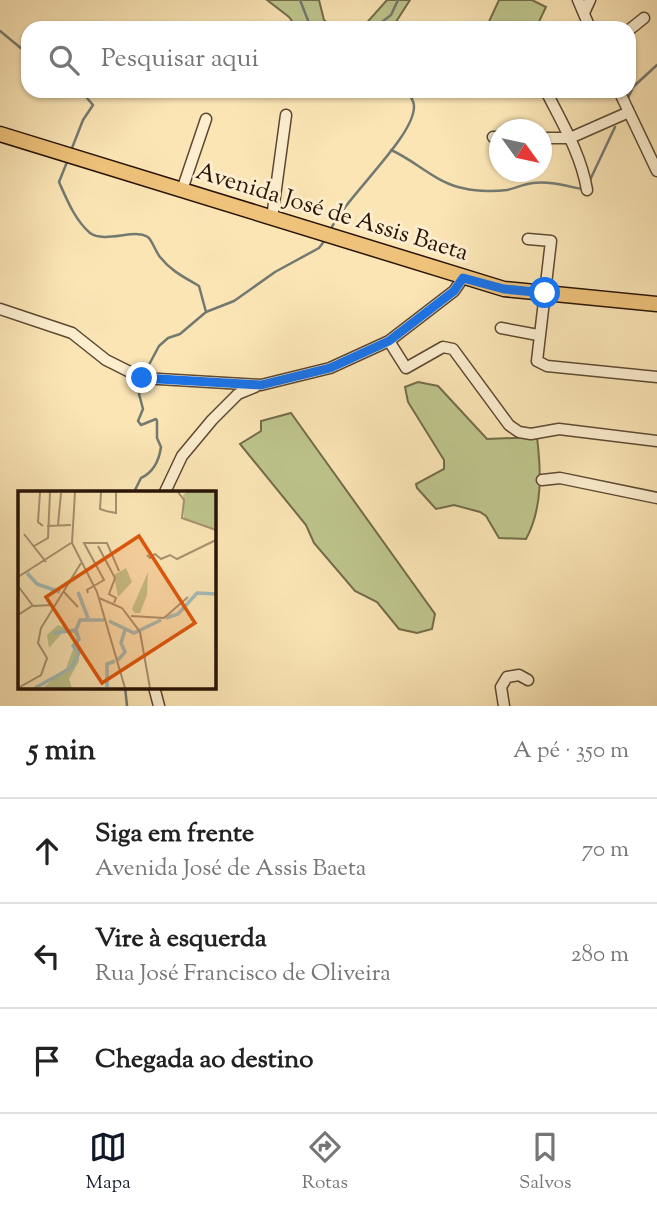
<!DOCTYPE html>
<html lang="pt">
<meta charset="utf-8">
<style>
body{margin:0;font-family:"Sorts Mill Goudy",serif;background:#f2f2f2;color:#222}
.compass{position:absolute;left:489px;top:119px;width:63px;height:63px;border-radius:50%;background:#fff;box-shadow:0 2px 5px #0004;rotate:123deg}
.stop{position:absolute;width:21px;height:21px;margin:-16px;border:5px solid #1a73e8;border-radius:50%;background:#fff}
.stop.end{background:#1a73e8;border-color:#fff;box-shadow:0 2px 7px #0008}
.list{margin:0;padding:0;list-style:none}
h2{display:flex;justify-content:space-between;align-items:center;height:91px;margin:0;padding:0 28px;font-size:30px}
h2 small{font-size:23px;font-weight:400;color:#767676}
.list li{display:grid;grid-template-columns:46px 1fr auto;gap:21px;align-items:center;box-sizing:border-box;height:105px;padding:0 28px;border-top:2px solid #e0e0e0}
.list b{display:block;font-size:26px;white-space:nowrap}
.list p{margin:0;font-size:23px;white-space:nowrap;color:#767676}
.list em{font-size:23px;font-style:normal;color:#767676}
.icon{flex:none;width:38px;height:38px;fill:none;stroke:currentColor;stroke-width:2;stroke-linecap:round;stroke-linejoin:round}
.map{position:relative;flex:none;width:657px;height:706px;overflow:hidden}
.search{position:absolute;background:#fff;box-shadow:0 2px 5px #0004;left:21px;right:21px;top:21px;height:77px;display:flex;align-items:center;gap:18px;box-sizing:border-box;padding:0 24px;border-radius:21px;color:#767676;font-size:26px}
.sheet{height:406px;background:#fff}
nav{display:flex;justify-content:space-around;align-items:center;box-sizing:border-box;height:98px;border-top:2px solid #e0e0e0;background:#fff;font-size:19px;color:#767676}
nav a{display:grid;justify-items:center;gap:4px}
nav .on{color:#111827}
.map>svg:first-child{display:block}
.green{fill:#bec58d;stroke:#736c4a;stroke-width:2}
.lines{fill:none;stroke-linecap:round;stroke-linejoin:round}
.stream{stroke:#727971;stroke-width:2.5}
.minor-casing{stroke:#5d4832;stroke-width:13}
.major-casing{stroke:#281406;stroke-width:17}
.minor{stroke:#fceecf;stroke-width:10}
.major{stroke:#eec27a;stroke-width:14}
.route{stroke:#1a73e8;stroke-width:9}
.labels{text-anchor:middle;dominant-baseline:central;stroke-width:6;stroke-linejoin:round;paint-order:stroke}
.street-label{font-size:24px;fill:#281406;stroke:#fceecf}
.inset-river{fill:none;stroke:#a3bcb8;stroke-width:3.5}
.inset-road{fill:none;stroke:#a7916f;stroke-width:2}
.view{fill:#de560c;fill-opacity:0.15;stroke:#de560c;stroke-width:3.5}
.inset-edge{fill:none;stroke:#281406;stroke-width:3.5}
</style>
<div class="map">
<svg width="657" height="706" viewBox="0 0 657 706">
<rect width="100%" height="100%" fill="#fbe5b5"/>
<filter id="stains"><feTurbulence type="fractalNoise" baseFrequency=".00286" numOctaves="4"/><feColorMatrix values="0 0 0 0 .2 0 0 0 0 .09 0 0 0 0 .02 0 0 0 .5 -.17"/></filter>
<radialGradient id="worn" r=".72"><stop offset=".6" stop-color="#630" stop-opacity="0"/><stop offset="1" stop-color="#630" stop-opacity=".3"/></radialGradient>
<path class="green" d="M267,0H319L324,20L334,28H297L289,17Z
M387,0H410L392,28H362Z
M499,0H532L546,7L536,28H486Z
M418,382L438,386L487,439L537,437C541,470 543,508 526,539L499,538L486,516L480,512L454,505L436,509L417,488L416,484L444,469V460L408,402L405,387Z
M291,413L435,614L432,629L417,633L399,629L377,602L355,591L314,543L306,525L240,444L261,431V421Z"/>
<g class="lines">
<path class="stream" d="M300,0L311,28
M374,28L391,15L398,0
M0,31L28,54
M628,98L633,87L657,65
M72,148L83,120L93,105L81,91
M391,150C414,160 433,180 458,187C472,191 492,192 507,190C516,188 524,184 533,183C550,181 566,186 582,189
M67,162L59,182C67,200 75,220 90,233C105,244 138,227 149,238C153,243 156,252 160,257C171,271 184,277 199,286L206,312
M590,180L615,127
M330,231C344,198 415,137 414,106C414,100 410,96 407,91
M144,374L159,346L168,338L180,334L206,312L234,301L275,272L319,248L325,240
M134,492L141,478C154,472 159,461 161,447L157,438V421L156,419L141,425L138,421L143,409L139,394L141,380
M125,687L127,706"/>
<g class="minor-casing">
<path id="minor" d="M578,0L590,28
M584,13L590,0
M629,30L644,18
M546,91C562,123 581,154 587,190
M619,91L657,171
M493,137H500
M542,138H570L629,112
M182,190L206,119
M272,218L286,115
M528,239L551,241L537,361L547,366L657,377
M0,309L72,333L106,360L142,378L261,385L330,368L389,341L454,291L463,278
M501,328L538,335
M389,341L406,368L443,347L453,349L509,425L519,432L531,434L559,429L657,441
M542,480L560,478L657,498
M165,492L182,456L212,420L238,394L255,387
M154,687L159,706
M504,706L501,687L507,677L519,675L528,680"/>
</g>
<g class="major-casing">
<path id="major" d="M0,134L504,289L657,304"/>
</g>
<use href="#minor" class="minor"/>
<use href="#major" class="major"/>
</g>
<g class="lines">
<path class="route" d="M142,378L261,385L330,368L389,341L454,291L463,278L504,289L545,293"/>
</g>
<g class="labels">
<g class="street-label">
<text transform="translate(332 213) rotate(17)">Avenida José de Assis Baeta</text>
</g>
</g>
<g transform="translate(18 491)">
<rect width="198" height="198" fill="#fbe5b5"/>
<path d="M169,1H198V38L166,29L165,4ZM108,77L114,91L100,106L96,84ZM130,81L129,104L122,122H117L114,118ZM40,134L61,142V170L51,188L54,197H25L48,177L59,148L56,142L45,141L31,157L29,144Z" fill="#bec58d"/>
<path class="inset-river" d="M9,82L19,93L42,101M60,101L70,127M148,127L160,123L179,102L198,103M91,130L116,142L143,129M36,142L58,139M100,169L107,161L103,152L107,139M89,196V173L97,170M17,197L53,177L61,162L55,155L61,148L58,139L62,129H86"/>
<path class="inset-road" d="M22,1L20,31L25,35M57,1L54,52L79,101L107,197M83,1L82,18L88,20M160,1L166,9L164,27L198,39M88,20L98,22V1M40,34L43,2M29,35L53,34M6,43L28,71M16,55L30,47L32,1M80,55L97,87L91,103L98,107L96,112M129,64L132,67L137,63L143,68L152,64L159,68L198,49M0,86L53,52M0,95L15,115M45,100L60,116M70,102L69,99L86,89L66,52H89L101,80M81,107L104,117L122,141L132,197M0,124L14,115L35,114M113,125L146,127L170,106M0,197L23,184L29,167L20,152L23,137L63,72"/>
<path class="view" d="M121,45L177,132L84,192L28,106Z"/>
<rect width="198" height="198" class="inset-edge"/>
</g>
<rect width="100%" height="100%" filter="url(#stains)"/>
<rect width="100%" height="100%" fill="url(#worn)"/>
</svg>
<svg class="compass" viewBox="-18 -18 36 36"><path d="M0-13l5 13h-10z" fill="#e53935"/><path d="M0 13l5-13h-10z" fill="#767676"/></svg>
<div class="stop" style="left:545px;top:293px"></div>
<div class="stop end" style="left:142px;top:378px"></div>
<div class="search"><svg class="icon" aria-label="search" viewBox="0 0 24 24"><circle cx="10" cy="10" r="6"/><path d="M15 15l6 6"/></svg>Pesquisar aqui</div>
</div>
<section class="sheet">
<h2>5 min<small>A pé · 350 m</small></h2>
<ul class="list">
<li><svg class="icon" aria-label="ahead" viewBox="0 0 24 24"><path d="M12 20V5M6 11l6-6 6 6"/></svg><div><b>Siga em frente</b><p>Avenida José de Assis Baeta</p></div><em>70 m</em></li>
<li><svg class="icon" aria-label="left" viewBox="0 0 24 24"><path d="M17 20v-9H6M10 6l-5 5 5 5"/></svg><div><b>Vire à esquerda</b><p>Rua José Francisco de Oliveira</p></div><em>280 m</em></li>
<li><svg class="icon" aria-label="arrive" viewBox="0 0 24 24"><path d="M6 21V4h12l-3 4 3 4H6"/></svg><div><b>Chegada ao destino</b></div></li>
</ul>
</section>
<nav>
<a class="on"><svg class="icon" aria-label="map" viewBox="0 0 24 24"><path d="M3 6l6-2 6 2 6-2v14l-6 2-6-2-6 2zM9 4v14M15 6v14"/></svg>Mapa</a>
<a><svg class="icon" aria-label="directions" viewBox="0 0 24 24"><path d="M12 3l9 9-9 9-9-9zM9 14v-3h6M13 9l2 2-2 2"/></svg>Rotas</a>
<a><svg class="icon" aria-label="saved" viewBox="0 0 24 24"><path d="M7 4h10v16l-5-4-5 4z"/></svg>Salvos</a>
</nav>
